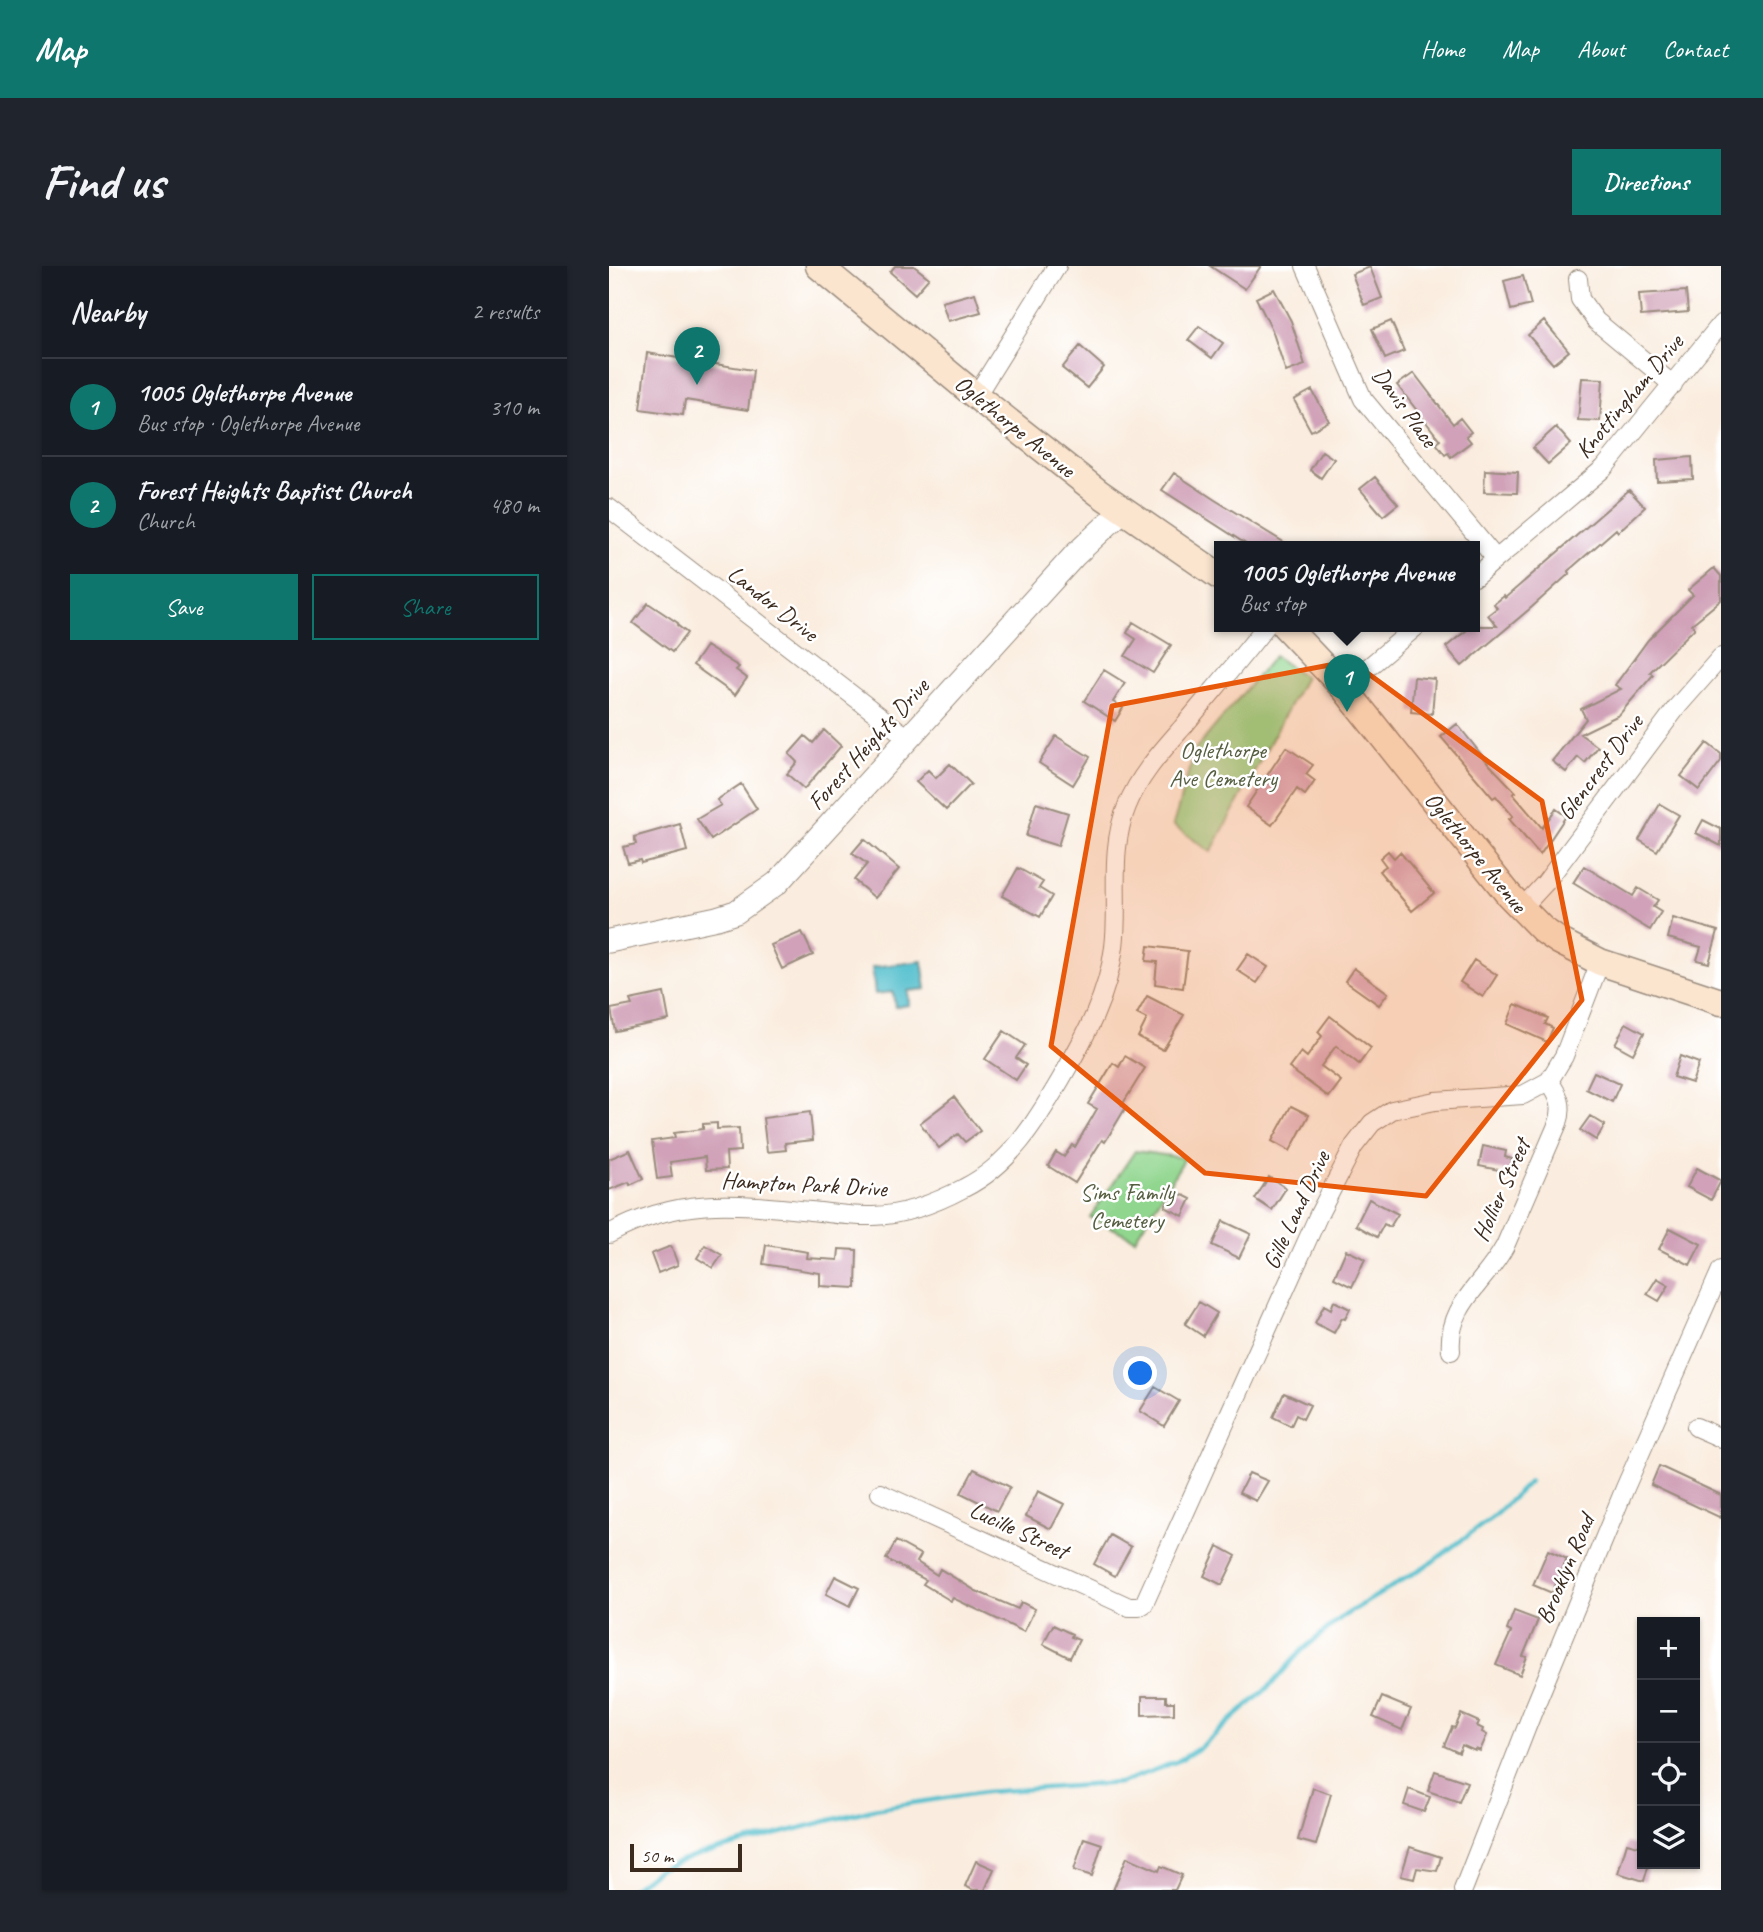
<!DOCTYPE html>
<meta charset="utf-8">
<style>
body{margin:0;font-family:Caveat,sans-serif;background:#20242c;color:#f1f3f6}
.controls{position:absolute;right:21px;bottom:21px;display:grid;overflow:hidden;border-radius:0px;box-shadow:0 2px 5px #0004}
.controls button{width:63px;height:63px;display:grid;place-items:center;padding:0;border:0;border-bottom:2px solid #363941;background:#171b24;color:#f1f3f6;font:35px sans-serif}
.scale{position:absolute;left:21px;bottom:18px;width:112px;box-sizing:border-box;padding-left:7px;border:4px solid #3b2a1e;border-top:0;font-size:19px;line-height:24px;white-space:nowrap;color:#3b2a1e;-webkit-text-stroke:5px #fff;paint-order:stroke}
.you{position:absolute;left:532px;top:1108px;width:24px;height:24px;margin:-18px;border:5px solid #fff;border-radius:50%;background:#1a73e8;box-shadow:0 0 0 10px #1a73e833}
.badge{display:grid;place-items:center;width:46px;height:46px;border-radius:50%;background:#0f766e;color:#fff;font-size:23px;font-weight:700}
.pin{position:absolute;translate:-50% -58px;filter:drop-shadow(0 2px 4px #0008)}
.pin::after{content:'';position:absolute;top:37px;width:24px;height:21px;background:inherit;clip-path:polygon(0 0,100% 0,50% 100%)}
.popup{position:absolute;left:605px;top:275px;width:266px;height:91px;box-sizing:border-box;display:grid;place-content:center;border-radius:0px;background:#171b24;filter:drop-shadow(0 2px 5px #0005);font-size:23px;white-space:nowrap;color:#9ea1a6}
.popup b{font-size:26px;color:#f1f3f6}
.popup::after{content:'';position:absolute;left:50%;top:100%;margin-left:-14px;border:14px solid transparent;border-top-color:#171b24}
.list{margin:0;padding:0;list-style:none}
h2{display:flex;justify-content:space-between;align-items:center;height:91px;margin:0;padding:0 28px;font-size:30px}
h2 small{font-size:23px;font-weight:400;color:#9ea1a6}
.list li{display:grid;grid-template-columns:46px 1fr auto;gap:21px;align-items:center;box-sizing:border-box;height:98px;padding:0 28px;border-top:2px solid #363941}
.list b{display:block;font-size:26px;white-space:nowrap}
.list p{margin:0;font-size:23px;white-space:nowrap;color:#9ea1a6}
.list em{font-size:23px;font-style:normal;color:#9ea1a6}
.actions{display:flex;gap:14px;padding:21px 28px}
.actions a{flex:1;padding:16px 0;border:2px solid #0f766e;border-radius:0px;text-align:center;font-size:24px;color:#0f766e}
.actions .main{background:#0f766e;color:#fff}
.icon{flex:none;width:38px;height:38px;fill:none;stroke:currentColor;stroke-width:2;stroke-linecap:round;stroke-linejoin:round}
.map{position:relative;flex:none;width:1112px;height:1624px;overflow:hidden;border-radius:0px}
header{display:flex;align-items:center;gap:42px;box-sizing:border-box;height:98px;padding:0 35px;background:#0f766e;color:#fff}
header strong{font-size:33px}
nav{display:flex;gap:38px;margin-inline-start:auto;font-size:24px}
.intro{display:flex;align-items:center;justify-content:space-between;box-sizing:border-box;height:168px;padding:0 42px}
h1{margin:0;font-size:49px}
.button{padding:18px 32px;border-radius:0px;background:#0f766e;color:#fff;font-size:24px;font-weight:700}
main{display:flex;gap:42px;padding:0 42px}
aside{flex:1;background:#171b24;border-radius:0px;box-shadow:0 2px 5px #0004}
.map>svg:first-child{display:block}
.green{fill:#91d68f;stroke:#668056;stroke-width:2}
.water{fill:#54c0ce;stroke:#487576;stroke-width:2}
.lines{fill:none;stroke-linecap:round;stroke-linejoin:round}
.stream{stroke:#54c0ce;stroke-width:4.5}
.building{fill:#d0a1b8}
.minor-casing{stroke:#9a8c7e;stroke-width:20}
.tertiary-casing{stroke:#9a8c7e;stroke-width:25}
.secondary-casing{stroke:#9a8c7e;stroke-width:29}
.minor{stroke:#fff;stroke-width:18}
.tertiary{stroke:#fff;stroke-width:23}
.secondary{stroke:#fbe5cf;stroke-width:26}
.marked{fill:#e8590c;fill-opacity:0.2;stroke:#e8590c;stroke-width:5;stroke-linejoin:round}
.labels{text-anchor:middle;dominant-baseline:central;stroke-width:5;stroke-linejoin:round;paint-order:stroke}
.street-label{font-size:24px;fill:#3b2a1e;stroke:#fff}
.park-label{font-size:24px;fill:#555e40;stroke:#fff}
</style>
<header>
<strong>Map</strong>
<nav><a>Home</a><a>Map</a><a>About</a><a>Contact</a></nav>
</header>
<div class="intro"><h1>Find us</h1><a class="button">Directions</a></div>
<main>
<aside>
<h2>Nearby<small>2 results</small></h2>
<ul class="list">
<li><span class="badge">1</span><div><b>1005 Oglethorpe Avenue</b><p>Bus stop · Oglethorpe Avenue</p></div><em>310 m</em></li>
<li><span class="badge">2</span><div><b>Forest Heights Baptist Church</b><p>Church</p></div><em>480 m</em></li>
</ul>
<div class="actions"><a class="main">Save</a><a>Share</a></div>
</aside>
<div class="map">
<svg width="1112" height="1624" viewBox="0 0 1112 1624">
<rect width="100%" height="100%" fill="#fff"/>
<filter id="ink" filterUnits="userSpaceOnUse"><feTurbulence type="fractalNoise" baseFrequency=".0143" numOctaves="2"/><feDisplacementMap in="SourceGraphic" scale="14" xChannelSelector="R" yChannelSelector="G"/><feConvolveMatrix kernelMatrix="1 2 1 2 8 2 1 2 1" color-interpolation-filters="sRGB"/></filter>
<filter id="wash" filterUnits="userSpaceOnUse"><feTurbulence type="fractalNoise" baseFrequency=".00686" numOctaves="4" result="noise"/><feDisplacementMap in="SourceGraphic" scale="28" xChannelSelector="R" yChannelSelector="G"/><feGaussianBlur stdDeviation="1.57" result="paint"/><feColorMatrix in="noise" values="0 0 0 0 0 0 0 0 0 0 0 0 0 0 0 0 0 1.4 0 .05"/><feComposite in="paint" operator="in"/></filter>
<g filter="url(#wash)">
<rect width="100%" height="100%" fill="#faeddf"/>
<path class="green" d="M665,390L696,411L602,586L564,559L586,484Z
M526,885L576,892L526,973L481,951Z"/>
<path class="water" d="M313,695L317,723L299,725L300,739L286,741L284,726L266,728L263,701Z"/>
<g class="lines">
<path class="stream" d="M22,1624L48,1604L89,1589L264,1543L376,1526L511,1517L569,1495L592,1481L663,1418L692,1385L733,1351L823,1296L885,1250L921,1215"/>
</g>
<g id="blocks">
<path class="building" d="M286,0H305L320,12L306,28L281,6Z
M601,0H652L636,23Z
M761,1L773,32L755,39L743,8Z
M914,10L922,39L902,44L895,15Z
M665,23L682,55L696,99L677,106L663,64L647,32Z
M1077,25L1079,46L1032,50L1030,28Z
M366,27L372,46L339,55L333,36Z
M782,55L795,85L776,93L763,63Z
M935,55L960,85L944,98L919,69Z
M590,60L614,77L603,92L579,74Z
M471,80L495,101L478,122L453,102Z
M38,87L144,104L139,144L76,134L74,149L31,143Z
M805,107L844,158L851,152L862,166L857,170L862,176L842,191L839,187L836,189L827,177L831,174L788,119Z
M973,112L994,113L991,155L969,154Z
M703,124L720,155L702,165L685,134Z
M947,161L962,178L939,198L924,182Z
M713,185L725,193L712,212L701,204Z
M1083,191L1084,213L1048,215L1047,194Z
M876,204L909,206L908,227L875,226Z
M565,207L606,234L681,280H640L553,224Z
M766,211L789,238L774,250L751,223Z
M1020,224L1036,241L1009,266L1007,263L959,305L961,307L923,341L853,400L837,381L863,360H888L879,349L888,342L885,338L895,330L896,332Z
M1105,302L1112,310V334L1083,358L1086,362L1041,406L1044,409L1010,449L971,468L989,481L976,497L969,491L957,506L943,495L977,453L972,443L1012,423L1006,419L1039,374L1084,329L1079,324Z
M39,337L69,357L68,359L78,367L63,386L24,357Z
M524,356L562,379L544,407L516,390L527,373L518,367Z
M97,380L130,401L127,404L138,412L126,429L84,399Z
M495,404L516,417L504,436L514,442L506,455L475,435Z
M805,411L826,413L823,448L802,446Z
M848,458L880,498L907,526L904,528L933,562L947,543L957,550L931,589L900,553L904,550L887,530L884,532L832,471Z
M215,464L232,480L195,523L178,508L188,496L180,488L196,470L204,477Z
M447,470L481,491L464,519L430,497Z
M1098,477L1112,488V495L1090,524L1072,510Z
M677,481L704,499L697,508L706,515L696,529L688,523L663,559L637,541Z
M341,498L362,518L337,544L307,516L319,504L327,512Z
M132,518L148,543L102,574L88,553L112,539L108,534Z
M427,537L459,547L449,580L417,570Z
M1051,538L1070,549L1048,585L1030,574Z
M1094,554L1112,563V580L1087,567Z
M71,558L78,585L32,597L31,594L19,597L14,581L27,578L25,571Z
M255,573L290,603L266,632L245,614L258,598L243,587Z
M779,585L785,592L791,586L825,627L803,645L770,605L777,600L771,592Z
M975,600L1024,630L1029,622L1049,634L1044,641L1052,646L1041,664L964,617Z
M409,602L434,616L430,622L443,630L431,651L393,630Z
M1064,652L1109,665L1100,697L1088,694L1092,681L1059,672Z
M193,666L204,689L173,703L162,679Z
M539,680L579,685L574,722L546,718L548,696L537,695Z
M639,688L659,701L648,717L628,704Z
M865,694L888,709L874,731L851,716Z
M745,702L779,727L770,739L736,715Z
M55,727L60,754L6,765L2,743L23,739L21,734Z
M538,730L575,749L554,784L529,771L538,753L528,748Z
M906,738L939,752L936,758L944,762L938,776L898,758Z
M721,750L762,782L750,798L727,780L712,800L732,815L720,831L680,802L692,786L698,791L713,770L709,766Z
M1017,757L1035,767L1024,788L1006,778Z
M395,765L416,779L407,792L417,799L407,814L376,793Z
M516,790L536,802L513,839L517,841L496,876L493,874L466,917L439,900L447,886L455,891L463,879L466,881L488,843L479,838L504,797L510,801Z
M1071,790L1090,797L1083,817L1064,811Z
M985,806L1011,818L1003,836L977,823Z
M345,831L371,865L356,876L349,868L330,882L311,857Z
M682,840L700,849L681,885L663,875Z
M201,846L204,874L176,877L177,884L158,886L154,852Z
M981,850L996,859L987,874L971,864Z
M108,857V863L130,862L131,885L117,886L118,903L97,904L96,891L61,896L63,911L48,913L43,875L66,872L65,867L94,863V858Z
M874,880L897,885L896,891L903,893L900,906L870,900Z
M21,884L34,913L21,919L20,916L0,924V893Z
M1088,902L1112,915L1102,934L1078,921Z
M660,911L677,922L663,944L646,933Z
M564,924L582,933L574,950L556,941Z
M760,933L789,948L781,961L775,958L768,971L747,959Z
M614,955L642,968L630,992L603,979Z
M1061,962L1092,978L1081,999L1050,983Z
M96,979L113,989L104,1002L88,992Z
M157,979L199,986L198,992L229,994L230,983L248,984L247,1022L211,1020V1007L154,998Z
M62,980L69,999L49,1007L42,988Z
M737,984L756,993L743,1021L725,1012Z
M1048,1012L1060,1019L1050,1035L1038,1028Z
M725,1035L741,1043L736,1053L733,1052L725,1067L706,1057L715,1039L722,1043Z
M590,1036L608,1047L594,1070L576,1058Z
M546,1121L570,1135L555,1160L531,1145Z
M675,1127L701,1139L694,1153L687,1149L682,1160L664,1151Z
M1050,1200L1112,1229V1252L1042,1219Z
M365,1203L401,1221L388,1245L352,1227Z
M640,1207L659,1215L647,1235L630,1227Z
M429,1225L455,1238L442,1263L417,1250Z
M501,1269L522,1281L506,1310L485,1298Z
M287,1275L312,1289L308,1296L328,1309L331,1303L367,1325L409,1343L412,1336L426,1343L415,1366L344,1332L342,1335L314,1318L317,1314L277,1293Z
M609,1280L627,1290L613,1319L595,1310Z
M939,1284L958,1293L943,1327L924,1319Z
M226,1310L250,1322L241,1340L217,1328Z
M905,1345L929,1354L914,1390L918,1391L911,1409L887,1399L902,1366L898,1364Z
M444,1359L463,1368L462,1371L470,1374L461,1392L434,1378Z
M533,1430H557V1436H565V1448L533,1449Z
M773,1431L802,1443L793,1464L764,1451Z
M852,1448L870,1456L868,1460L874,1463L873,1466L878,1469L871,1485L867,1483L866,1485L853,1479L850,1487L835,1480L843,1461L846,1462Z
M826,1505L858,1516L850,1536L819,1525Z
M704,1522L722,1528L707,1579L689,1574Z
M800,1523L821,1531L815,1546L795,1539Z
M475,1572L493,1578L483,1610L465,1604Z
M1018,1577L1033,1581V1598H1040L1035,1615L1009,1607Z
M801,1581L832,1591L828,1605L808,1602L805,1613L792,1610Z
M518,1591L550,1605L552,1600L573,1609L566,1624H504Z
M367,1595L385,1603L376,1624H364L356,1620Z"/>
</g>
</g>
<g filter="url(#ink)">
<use href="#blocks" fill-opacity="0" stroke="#9a8c7e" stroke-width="2"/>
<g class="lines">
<g class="minor-casing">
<path id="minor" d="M696,0L754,133L887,293
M969,13L971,33L987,55L1064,119
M367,130L448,0
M0,242L299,472
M866,311L995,202L1112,58
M735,422L808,360
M912,643L937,616L1068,441L1112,391
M0,968C70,930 125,937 201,945C222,947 243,951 264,950C296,949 327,937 355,922C401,899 427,856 452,813C476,771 499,730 505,681C511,634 499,586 518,540C530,510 552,486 573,462C601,428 630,395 657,360
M842,1085C838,1038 876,1018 896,980L949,857C955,840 950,829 940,815
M1087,1161L1112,1172
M271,1227L520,1341H530L535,1338L710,948L745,880L763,857L783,844L826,835L914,829L940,815L955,790L991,696
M854,1624L924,1445L1016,1222L1112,1004"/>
</g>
<g class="tertiary-casing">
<path id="tertiary" d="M0,675L108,652L127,646L168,617L466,289L513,245"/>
</g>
<g class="secondary-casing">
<path id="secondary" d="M210,0L367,130L490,227L610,310
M676,360L735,422L900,629L934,664L950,675L991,696L1112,736"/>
</g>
<use href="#minor" class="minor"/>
<use href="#tertiary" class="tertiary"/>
<use href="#secondary" class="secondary"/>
</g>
</g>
<path class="marked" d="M742,395L933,535L973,734L817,930L596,907L442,780L503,440Z"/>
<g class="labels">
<g class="street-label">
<text transform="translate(1020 130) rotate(-50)">Knottingham Drive</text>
<text transform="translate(796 141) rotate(54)">Davis Place</text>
<text transform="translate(406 160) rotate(39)">Oglethorpe Avenue</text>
<text transform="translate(164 337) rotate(38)">Landor Drive</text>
<text transform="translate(259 478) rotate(-48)">Forest Heights Drive</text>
<text transform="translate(991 501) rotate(-53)">Glencrest Drive</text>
<text transform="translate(867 586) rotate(51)">Oglethorpe Avenue</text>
<text transform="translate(195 918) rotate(3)">Hampton Park Drive</text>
<text transform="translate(892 924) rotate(-66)">Hollier Street</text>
<text transform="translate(687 944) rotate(-65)">Gille Land Drive</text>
<text transform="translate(410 1264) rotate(25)">Lucille Street</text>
<text transform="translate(956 1303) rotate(-67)">Brooklyn Road</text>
</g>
<g class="park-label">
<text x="614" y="484">Oglethorpe<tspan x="614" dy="28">Ave Cemetery</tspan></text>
<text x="518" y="926">Sims Family<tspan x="518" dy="28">Cemetery</tspan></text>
</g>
</g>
</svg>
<div class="controls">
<button>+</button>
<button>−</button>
<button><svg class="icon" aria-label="locate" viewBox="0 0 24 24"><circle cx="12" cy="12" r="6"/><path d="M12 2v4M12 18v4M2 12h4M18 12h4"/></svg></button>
<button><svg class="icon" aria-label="layers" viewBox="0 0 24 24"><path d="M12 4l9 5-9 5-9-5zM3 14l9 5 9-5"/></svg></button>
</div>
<div class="scale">50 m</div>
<div class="you"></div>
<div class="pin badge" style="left:738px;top:446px">1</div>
<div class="popup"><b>1005 Oglethorpe Avenue</b>Bus stop</div>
<div class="pin badge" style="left:88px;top:119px">2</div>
</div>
</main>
